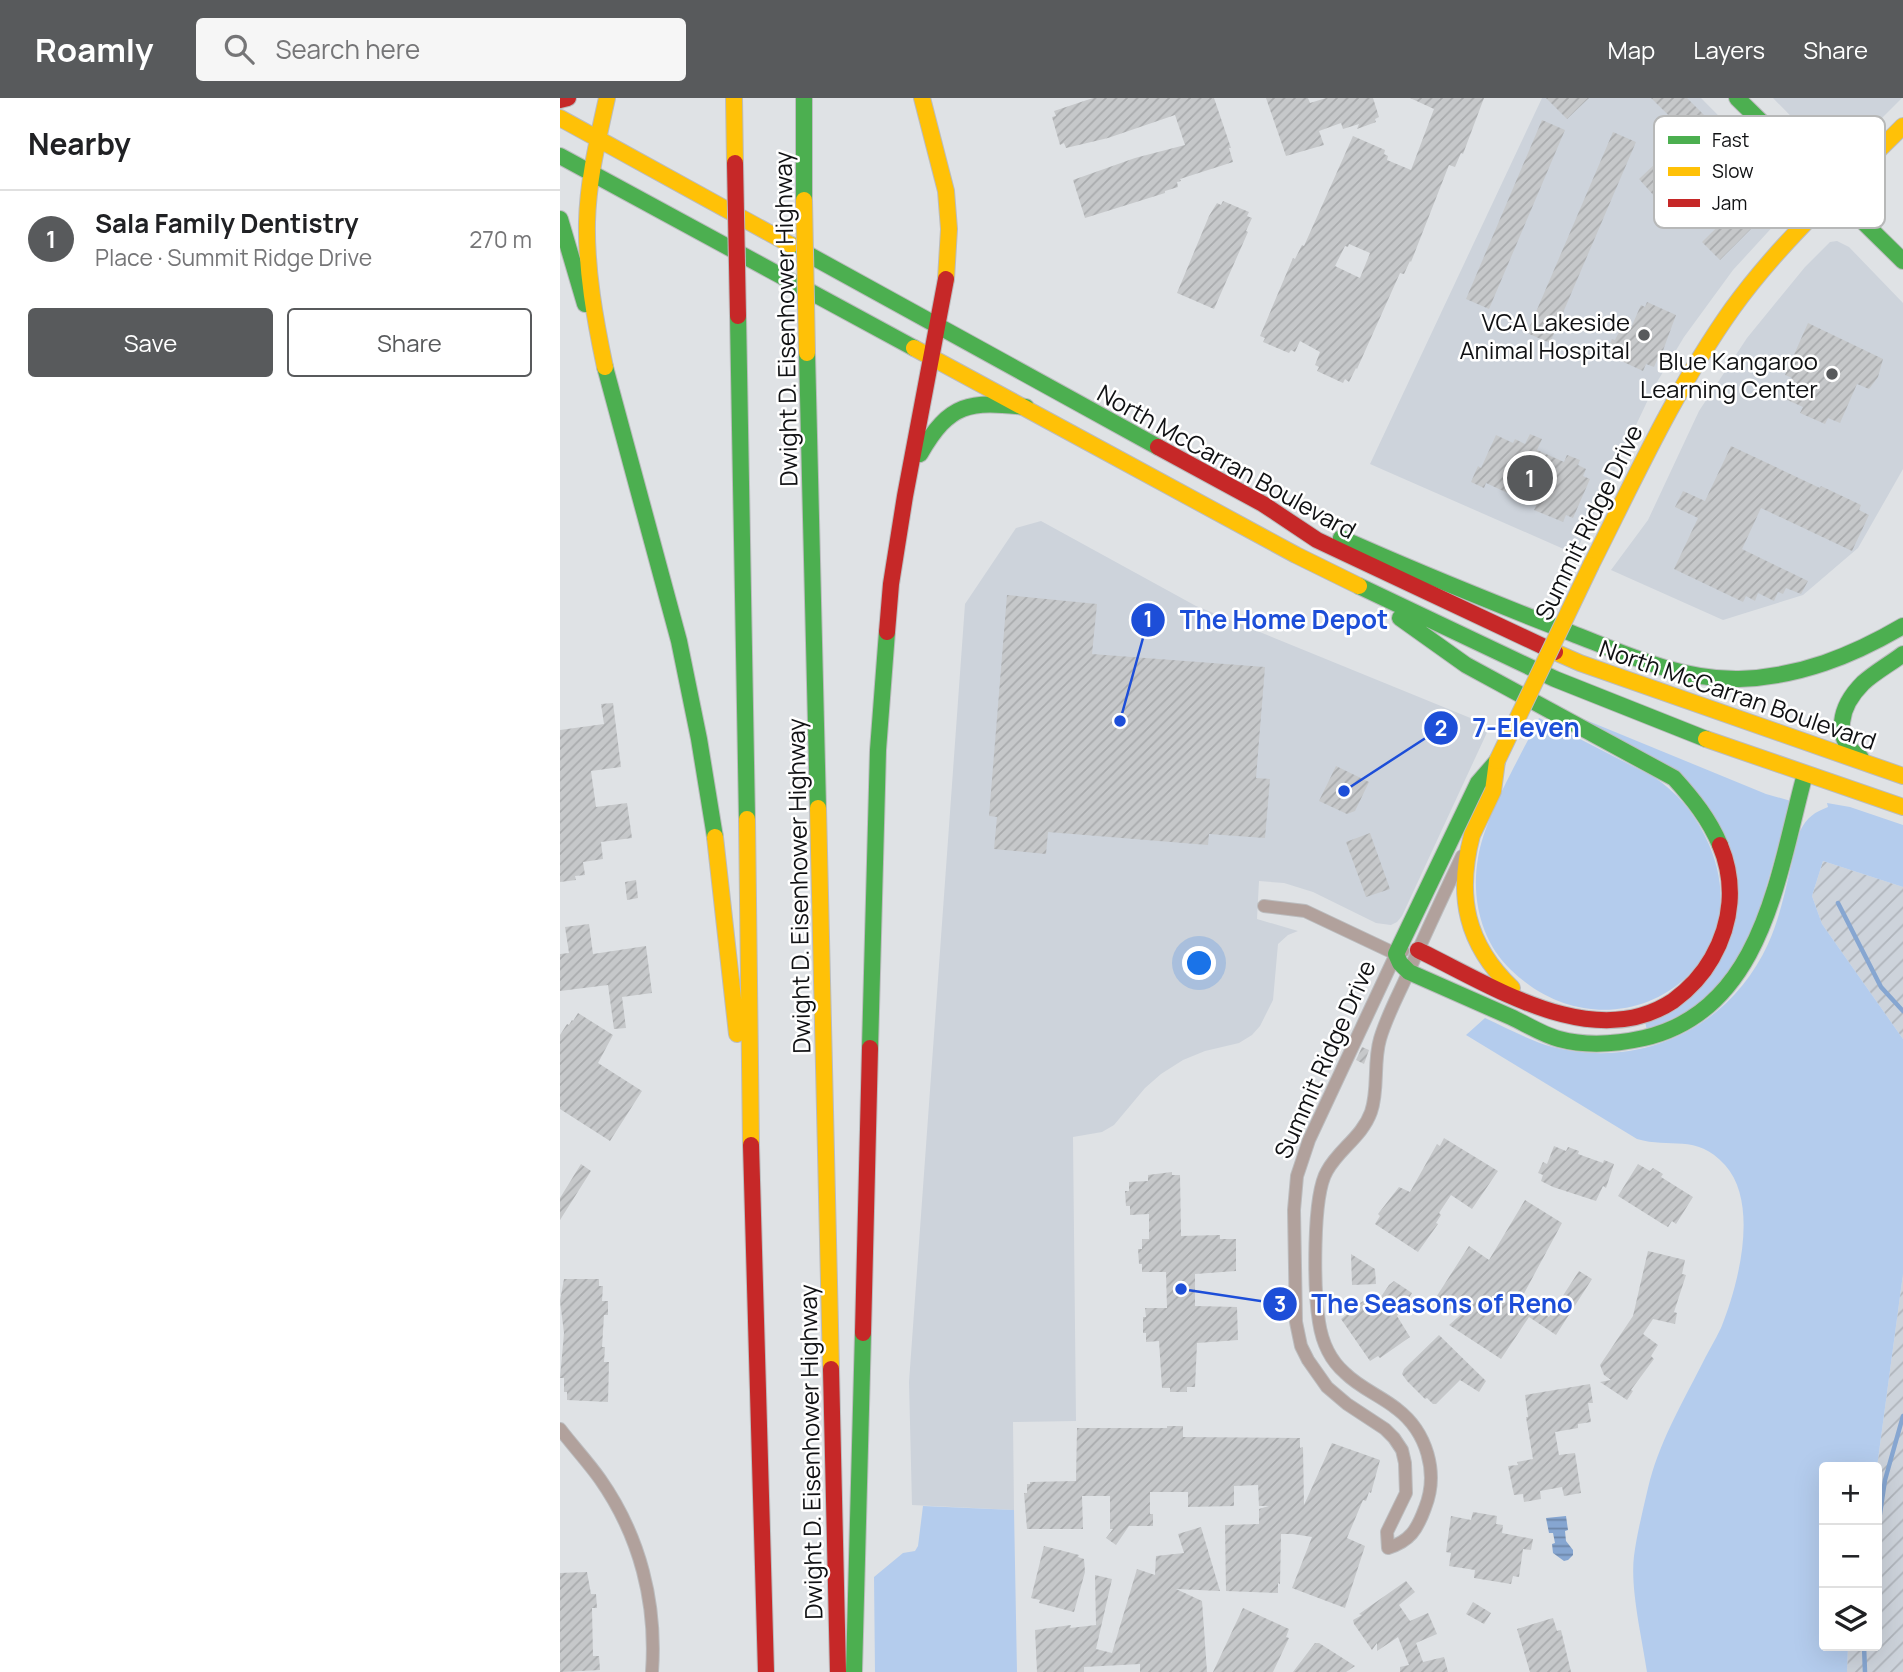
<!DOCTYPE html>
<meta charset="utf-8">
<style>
body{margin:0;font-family:Manrope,sans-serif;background:#f6f6f6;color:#202124}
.controls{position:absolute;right:21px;bottom:21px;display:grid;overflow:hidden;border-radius:7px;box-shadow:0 7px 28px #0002}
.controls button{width:63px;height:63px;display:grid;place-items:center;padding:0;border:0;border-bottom:2px solid #e0e0e0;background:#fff;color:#202124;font:35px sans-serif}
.you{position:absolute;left:640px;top:866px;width:24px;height:24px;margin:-18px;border:5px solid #fff;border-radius:50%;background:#1a73e8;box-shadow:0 0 0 10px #1a73e833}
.badge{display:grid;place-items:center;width:46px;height:46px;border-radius:50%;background:#585a5c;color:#fff;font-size:23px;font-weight:700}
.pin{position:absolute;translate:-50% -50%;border:4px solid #fff;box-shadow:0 2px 7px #0006}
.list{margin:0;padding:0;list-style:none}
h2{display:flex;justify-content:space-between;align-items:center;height:91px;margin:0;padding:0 28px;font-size:30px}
h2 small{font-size:23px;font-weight:400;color:#757577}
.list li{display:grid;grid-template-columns:46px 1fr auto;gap:21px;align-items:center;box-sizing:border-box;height:98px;padding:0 28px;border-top:2px solid #e0e0e0}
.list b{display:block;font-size:26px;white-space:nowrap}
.list p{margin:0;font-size:23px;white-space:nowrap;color:#757577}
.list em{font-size:23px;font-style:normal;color:#757577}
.actions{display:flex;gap:14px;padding:21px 28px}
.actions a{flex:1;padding:16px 0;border:2px solid #585a5c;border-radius:7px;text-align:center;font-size:24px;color:#585a5c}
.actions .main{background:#585a5c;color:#fff}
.icon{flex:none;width:38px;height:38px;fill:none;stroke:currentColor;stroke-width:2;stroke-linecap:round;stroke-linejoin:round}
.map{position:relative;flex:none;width:1343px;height:1574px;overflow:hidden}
header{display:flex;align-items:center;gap:42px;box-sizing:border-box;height:98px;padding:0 35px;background:#585a5c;color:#fff}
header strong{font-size:33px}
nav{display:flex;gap:38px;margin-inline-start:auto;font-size:24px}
.search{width:490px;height:63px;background:#f6f6f6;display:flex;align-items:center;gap:18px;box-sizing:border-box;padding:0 24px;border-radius:7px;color:#757577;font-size:26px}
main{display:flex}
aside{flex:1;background:#fff}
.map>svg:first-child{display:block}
.built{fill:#cdd3db}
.industrial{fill:url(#industrial-furrows)}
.green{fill:#b4cced}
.water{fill:url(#water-rules)}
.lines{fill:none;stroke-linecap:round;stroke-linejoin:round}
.stream{stroke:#86a6d1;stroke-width:4.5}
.building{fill:url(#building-hatch);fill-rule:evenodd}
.street-casing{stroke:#bbbcbe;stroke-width:14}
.fast-casing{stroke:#bbbcbe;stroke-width:18}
.slow-casing{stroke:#bbbcbe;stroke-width:18}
.jam-casing{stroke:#bbbcbe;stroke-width:18}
.street{stroke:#b1a19c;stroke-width:12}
.fast{stroke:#4caf50;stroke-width:16}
.slow{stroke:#ffc107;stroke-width:16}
.jam{stroke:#c62828;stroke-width:16}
.slow-bridge-casing{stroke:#bbbcbe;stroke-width:18;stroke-linecap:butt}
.jam-bridge-casing{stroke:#bbbcbe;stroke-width:18;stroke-linecap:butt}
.slow-bridge{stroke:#ffc107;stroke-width:16}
.jam-bridge{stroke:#c62828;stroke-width:16}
.poi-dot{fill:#585a5c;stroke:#fff;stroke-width:2.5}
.labels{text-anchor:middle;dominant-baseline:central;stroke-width:5;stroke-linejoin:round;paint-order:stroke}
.street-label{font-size:24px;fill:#101113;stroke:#fff}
.poi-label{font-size:24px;fill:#101113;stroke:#fff;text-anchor:end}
.key{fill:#fff;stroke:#b7b8b8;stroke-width:2}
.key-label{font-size:19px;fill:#101113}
.leader{fill:none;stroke:#1d4ed8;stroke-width:2.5}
.callout-dot{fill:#1d4ed8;stroke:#fff;stroke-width:2.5}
.mark-label{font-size:21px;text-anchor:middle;font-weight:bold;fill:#fff}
.callout-label{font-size:26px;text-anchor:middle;font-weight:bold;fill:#1d4ed8;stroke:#fff;stroke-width:5;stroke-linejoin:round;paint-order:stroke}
</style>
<header>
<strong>Roamly</strong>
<div class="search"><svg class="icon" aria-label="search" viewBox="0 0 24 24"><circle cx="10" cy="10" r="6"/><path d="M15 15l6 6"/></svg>Search here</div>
<nav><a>Map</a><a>Layers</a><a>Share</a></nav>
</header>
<main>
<aside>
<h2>Nearby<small></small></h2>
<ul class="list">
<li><span class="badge">1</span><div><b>Sala Family Dentistry</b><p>Place · Summit Ridge Drive</p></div><em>270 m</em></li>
</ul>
<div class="actions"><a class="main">Save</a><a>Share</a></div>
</aside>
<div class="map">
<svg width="1343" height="1574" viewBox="0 0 1343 1574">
<defs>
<pattern id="industrial-furrows" width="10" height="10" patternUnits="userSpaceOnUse" patternTransform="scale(1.75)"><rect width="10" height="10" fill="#cdd3db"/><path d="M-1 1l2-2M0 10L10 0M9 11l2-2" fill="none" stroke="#afb4bb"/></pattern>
<pattern id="water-rules" width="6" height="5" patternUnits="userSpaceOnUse" patternTransform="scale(1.75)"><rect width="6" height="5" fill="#86a6d1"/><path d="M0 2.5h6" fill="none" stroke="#6c86a8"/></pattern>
<pattern id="building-hatch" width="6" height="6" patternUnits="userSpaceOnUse" patternTransform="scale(1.75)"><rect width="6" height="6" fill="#c6c8ca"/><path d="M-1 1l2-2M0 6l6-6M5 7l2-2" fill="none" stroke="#a9abad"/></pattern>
</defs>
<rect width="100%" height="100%" fill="#dfe2e5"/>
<path class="built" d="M982,0H1141L1232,92L1233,99L1229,111L1173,172L1124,239L1094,289L1015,456L810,366Z
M1213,0H1342L1287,55L1276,58L1269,57Z
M1277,143L1289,149L1343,205V371L1298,450L1243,497L1163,522L1051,472L1088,422L1139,313L1187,240L1245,169L1270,144Z
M481,423L636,508L930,628L842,818L837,824L831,827L816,825L753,794L724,785L699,783L697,821L738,833L728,837L718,846L713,902L700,928L692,937L679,945L645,953L623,962L601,976L585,990L554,1027L542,1034L513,1039L516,1323L453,1324L454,1412L352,1407L349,1284L405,506L456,430Z"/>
<path class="industrial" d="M1263,763L1343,789V941L1262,826L1252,798Z
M1343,1176V1574H1287L1288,1548H1317V1369Z"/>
<path class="green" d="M979,620L1094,679C1117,695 1133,713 1145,738C1211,870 1053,971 951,872C921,844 911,800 918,760C925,717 960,660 979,620Z
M1021,620L1206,696L1231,703L1190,846L1143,906L1087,933L1085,923L1172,837L1150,715Z
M1267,705L1290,709L1343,727V789L1263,763L1252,798L1262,826L1343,941V1176L1317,1369H1264V1548H1288L1287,1574H1087C1082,1540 1070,1491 1074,1458C1077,1435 1083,1412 1088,1390C1098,1347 1121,1307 1141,1268C1147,1255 1155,1243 1161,1230C1178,1188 1200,1106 1165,1067C1136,1035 1110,1051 1077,1041L906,937L925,920C947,930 970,943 993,949C1082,972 1170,929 1208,846C1224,811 1229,770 1240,733C1247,719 1255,714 1268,709Z
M363,1408L454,1412L457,1574H315L314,1479L343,1455L355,1453L358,1448Z"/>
<path class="water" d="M1006,1418L1008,1432L1005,1433L1006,1443L1013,1452V1457L1008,1462L1004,1463L993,1455L992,1446L995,1445L993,1435H989L986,1420Z"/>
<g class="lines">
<path class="stream" d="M1278,805L1321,889L1343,913
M1317,1436L1325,1382L1343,1318
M1304,1548L1305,1574"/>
</g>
<path class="building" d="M533,0H654L671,50H669L673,64L620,81L621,83L617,84L618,89L605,93V95L525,120L513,82L575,60L625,47L615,17L548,40L506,50L504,45L500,47L492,19L496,18L494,13Z
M706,0H748L750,5L766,0H813L819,19L815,21L816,24L797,31L799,26L783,31L781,25L759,33L764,47L726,58Z
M850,0H924L903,56L901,55L895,69L889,67L851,164L850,163L844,176L840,175L797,271L796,270L789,284L785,281L783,285L757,273L759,269L755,267L760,254L740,243L735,254L731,252L729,255L703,244L705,240L700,238L733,160L735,161L742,147L744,148L793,38L825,52L824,56L828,58L827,62L851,72L874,11ZM789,146L810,155L800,180L775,168L785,148L788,149Z
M986,0H1029L1007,21Z
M1091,0H1127L1181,54L1164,72Z
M982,22L1005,32L929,211L906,201Z
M1053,34L1076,44L990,245L967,235Z
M1097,64L1130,100L1112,118L1079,81Z
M1205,82L1223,99L1160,162L1142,144Z
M663,103L689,114L687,118L692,120L686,133L688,134L654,211L617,195L649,118L657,105L661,107Z
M1087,204L1116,217L1101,258L1099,257L1094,269L1086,266L1083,273L1046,256L1052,241L1055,242L1062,228L1070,232L1081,207L1085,209Z
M1248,225L1323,261L1318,279L1309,291L1297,286L1280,325L1268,320L1265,326L1240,315L1243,309L1223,300L1232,280L1225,277Z
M970,336L982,341L977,352L1004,364L1007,357L1020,362L1018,367L1026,371L1023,378L1030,381L1013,420L1006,417L1003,424L974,412L976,408L926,385L924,390L911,384L918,368L921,370L936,337L953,345L955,341L965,346Z
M1171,348L1260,390L1261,388L1301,407L1299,412L1309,417L1292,453L1201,410L1182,451L1248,483L1241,496L1226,490L1223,496L1218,494L1214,503L1198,495L1195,503L1186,498L1183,504L1114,471L1138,420L1115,409L1123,393L1145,403Z
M447,497L537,506L532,556L705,569L696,680L710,681L705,740L649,736L648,747L488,734L486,756L434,751L437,719L429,718Z
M53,605L61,669L31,673L36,709L67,705L72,740L41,744L43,761L23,764L25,777L15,778L16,782L0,784V632L44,626L41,606Z
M776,668L809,684L795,713L787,716L759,703Z
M810,735L830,791L806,799L786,744Z
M76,782L78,800L67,802L65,784Z
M29,826L33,856L86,848L92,895L62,899L66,930L54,931L48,887L0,893V856L9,855L5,829Z
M18,915L53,937L38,965L82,993L50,1043L0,1011V937L7,926L9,927L12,922L13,923Z
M802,949L809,952L804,966L796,962Z
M884,1040L938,1073L912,1111L891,1097L879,1115L881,1117L876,1125L878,1126L858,1154L815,1126L820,1118L818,1116L839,1089L850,1094L877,1046L880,1048Z
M994,1048L1006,1053L1008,1049L1019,1053L1018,1056L1043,1065L1044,1062L1054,1066L1046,1090L1043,1088L1036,1103L993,1089L981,1083L983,1077L978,1075L983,1064L987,1066Z
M21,1066L31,1073L0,1122V1100Z
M1078,1066L1090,1073L1093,1070L1103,1076L1101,1079L1133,1099L1116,1126L1112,1123L1108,1129L1101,1125L1058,1098Z
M612,1074V1077H620L621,1138L660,1137V1141H676V1173L635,1176V1208L677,1209L678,1242L637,1245L635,1289H627V1294H610V1290H602L599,1243L586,1244V1235H583V1219H586L585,1210H607L606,1174H582V1166H579L578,1151H582V1141H589V1116L570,1117V1108H566L565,1093H569V1084L588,1083V1077Z
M965,1102L1002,1125L961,1201L989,1219L1019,1173L1032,1181L996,1237L969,1219L941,1261L889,1227L905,1213L899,1206L888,1213L873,1204L909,1148L929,1162Z
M1088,1153L1125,1162L1122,1176L1126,1177L1114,1214L1117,1215L1115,1226L1093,1221L1083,1236L1098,1247L1091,1258L1094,1261L1071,1292L1073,1293L1067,1302L1040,1284L1051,1282L1044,1277L1040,1267L1073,1218Z
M791,1156L815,1171L816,1186L792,1187Z
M4,1181H39V1188H43L42,1203H48V1217H44L42,1249H45L44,1264H49L48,1304L7,1302V1294H4V1280H0L4,1235L0,1203Z
M834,1183L852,1195L837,1218L850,1239L820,1260L818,1258L810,1263L781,1221L790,1214L789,1212L816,1195V1206L829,1187Z
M879,1237L926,1283L919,1294L900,1282L876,1306H873L867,1300L865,1301L847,1283L842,1276L844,1271Z
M1030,1286L1033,1305H1028L1031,1324L1018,1326V1330L995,1334L999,1357L1015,1355L1021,1395L1004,1398L1002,1389L980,1393L981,1401L964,1404L963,1396L954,1397L948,1368L958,1367L957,1364L973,1361L966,1319H968L965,1297Z
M607,1328H623V1339L740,1340V1350L743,1349L744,1407L772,1345L820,1362L811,1395L809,1394L806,1403L803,1402L787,1440L805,1448L785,1510L732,1490L752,1439L733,1436H721L720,1486L718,1485V1495L666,1493L665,1427L699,1426V1411L709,1408H699L698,1387L674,1388V1408L628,1409V1394H590V1416H593V1428H569L556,1447L546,1440L553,1431H550V1398H522L523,1431H467L464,1395H467V1386H470V1384L516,1383L517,1330H607Z
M913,1414L937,1418L936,1426L943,1427L942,1435L973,1441L971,1452L963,1451L959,1479L953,1478L951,1486L914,1480L915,1472L889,1468L891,1455L886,1454L891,1418L911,1422Z
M641,1429L660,1493L616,1491L642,1503L647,1574H580V1566L524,1569V1574H477L475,1532L511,1527L510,1530L536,1527L535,1477L552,1481L536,1551L552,1555L577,1471L595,1477L596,1458L624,1455L618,1436Z
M484,1448L519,1457L518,1459L524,1461L525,1474L514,1514L479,1505L480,1502L471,1500Z
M27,1474L31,1496H36L37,1510H32L33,1558H39L40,1572L0,1574V1475Z
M846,1483L855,1494L839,1507L850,1523L868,1515L877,1536L856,1545L863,1564L884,1559L888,1574H840V1569L849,1567L838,1539L817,1553V1545L812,1552L794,1526L793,1522L802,1517L799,1516Z
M913,1504L931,1515L924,1526L906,1516Z
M683,1510L729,1531L726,1539L729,1540L713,1574H653Z
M993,1520L997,1533L1001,1532L1011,1574H970L957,1531Z
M755,1545H759L795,1568L786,1574H733Z"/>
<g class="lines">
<g class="street-casing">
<path id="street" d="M704,808L745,813L836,856L843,853
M836,856L749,1042L737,1078L734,1112L736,1224L741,1248L748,1262L767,1289L787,1306L825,1331L834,1340L842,1352L845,1365L846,1395L827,1434L828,1450C850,1443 857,1432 865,1410C879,1375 867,1334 837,1311C821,1298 800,1290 785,1275C770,1262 762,1244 759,1224C754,1193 752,1098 767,1073C779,1051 802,1039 811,1014C819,991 813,965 820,941C827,917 839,896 849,873C866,834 884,796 902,758
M0,1331C13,1348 28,1364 40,1381C80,1438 97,1505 92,1574"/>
</g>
<g class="fast-casing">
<path id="fast" d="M244,0V102
M1177,0L1343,163
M0,58L354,250
M0,121L25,206
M231,147L598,349
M178,218L187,721
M247,255L258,710
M45,269L119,543L139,641L155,739
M360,356C390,304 409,303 466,309
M781,440C857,474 934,505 1011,535C1065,556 1120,582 1179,581C1239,579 1292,558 1343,528
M799,488L995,581L1146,641
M840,520L906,567L1114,680C1133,701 1149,721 1160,747
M1301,660C1271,640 1280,608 1303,585C1315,574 1330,566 1343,556
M849,874L840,865L836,856L918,685L937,663
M849,874C883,889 917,904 951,919C966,926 983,937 999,941C1025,948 1057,946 1084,940C1203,913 1218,775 1245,676
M310,950L318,652L327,534
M294,1574L303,1235"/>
</g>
<g class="slow-casing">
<path id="slow" d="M174,0L175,65
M362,0L386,93L389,131L386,181
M0,20L231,147
M354,250L736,457L799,488
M45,269C35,222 26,172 27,124C28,82 38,41 47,0
M1031,467C1075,380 1116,290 1172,211C1221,143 1284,87 1343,28
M995,554L1020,565L1343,678
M1146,641L1343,709
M258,710L271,1271
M187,721L191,1047
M912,737L933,693L937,663
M912,737C896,798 906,846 952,890
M155,739L177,936"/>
</g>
<g class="jam-casing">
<path id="jam" d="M0,2L8,0
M598,349L703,406L757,442L995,554
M327,534L331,486L345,398L386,181
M858,852C931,887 1033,956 1113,903C1128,892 1143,876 1152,860C1172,825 1176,785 1160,747
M191,1047L206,1574
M303,1235L310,950
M271,1271L278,1574"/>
</g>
<use href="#street" class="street"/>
<use href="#fast" class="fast"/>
<use href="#slow" class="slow"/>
<use href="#jam" class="jam"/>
<g class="slow-bridge-casing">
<path id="slow-bridge" d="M244,102L247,255
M937,663L1031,467"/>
</g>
<g class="jam-bridge-casing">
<path id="jam-bridge" d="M175,65L178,218"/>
</g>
<use href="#slow-bridge" class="slow-bridge"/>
<use href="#jam-bridge" class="jam-bridge"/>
</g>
<g class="poi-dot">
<circle cx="1084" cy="237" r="7"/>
<circle cx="1272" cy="276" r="7"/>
</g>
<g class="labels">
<g class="street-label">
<text transform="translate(225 221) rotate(-91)">Dwight D. Eisenhower Highway</text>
<text transform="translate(667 363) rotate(29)">North McCarran Boulevard</text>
<text transform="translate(1028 424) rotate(-64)">Summit Ridge Drive</text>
<text transform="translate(1178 596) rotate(19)">North McCarran Boulevard</text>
<text transform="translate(238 788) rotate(-91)">Dwight D. Eisenhower Highway</text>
<text transform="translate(764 961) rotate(-66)">Summit Ridge Drive</text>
<text transform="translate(250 1354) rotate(-91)">Dwight D. Eisenhower Highway</text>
</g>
<g class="poi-label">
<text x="1070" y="223">VCA Lakeside<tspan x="1070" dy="28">Animal Hospital</tspan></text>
<text x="1258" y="262">Blue Kangaroo<tspan x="1258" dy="28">Learning Center</tspan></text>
</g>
</g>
<rect x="1094" y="18" width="231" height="112" rx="10" class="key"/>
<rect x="1108" y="38" width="32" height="8" fill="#4caf50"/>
<rect x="1108" y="69" width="32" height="9" fill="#ffc107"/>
<rect x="1108" y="101" width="32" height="8" fill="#c62828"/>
<g class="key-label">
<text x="1152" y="49">Fast</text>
<text x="1152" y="80">Slow</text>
<text x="1152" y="112">Jam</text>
</g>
<path class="leader" d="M560 623L588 522M784 693L881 630M621 1191L720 1206"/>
<g class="callout-dot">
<circle cx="560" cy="623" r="7"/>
<circle cx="784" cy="693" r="7"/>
<circle cx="621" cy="1191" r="7"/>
<circle cx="588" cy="522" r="18"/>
<circle cx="881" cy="630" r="18"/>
<circle cx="720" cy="1206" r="18"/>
</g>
<g class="mark-label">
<text x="588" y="529">1</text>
<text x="881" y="638">2</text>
<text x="720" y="1214">3</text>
</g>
<g class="callout-label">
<text x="724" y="531">The Home Depot</text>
<text x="966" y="639">7-Eleven</text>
<text x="882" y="1215">The Seasons of Reno</text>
</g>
</svg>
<div class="controls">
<button>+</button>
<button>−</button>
<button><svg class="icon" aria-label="layers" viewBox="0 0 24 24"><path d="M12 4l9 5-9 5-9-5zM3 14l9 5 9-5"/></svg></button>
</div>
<div class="you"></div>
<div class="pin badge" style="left:970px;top:380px">1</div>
</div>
</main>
